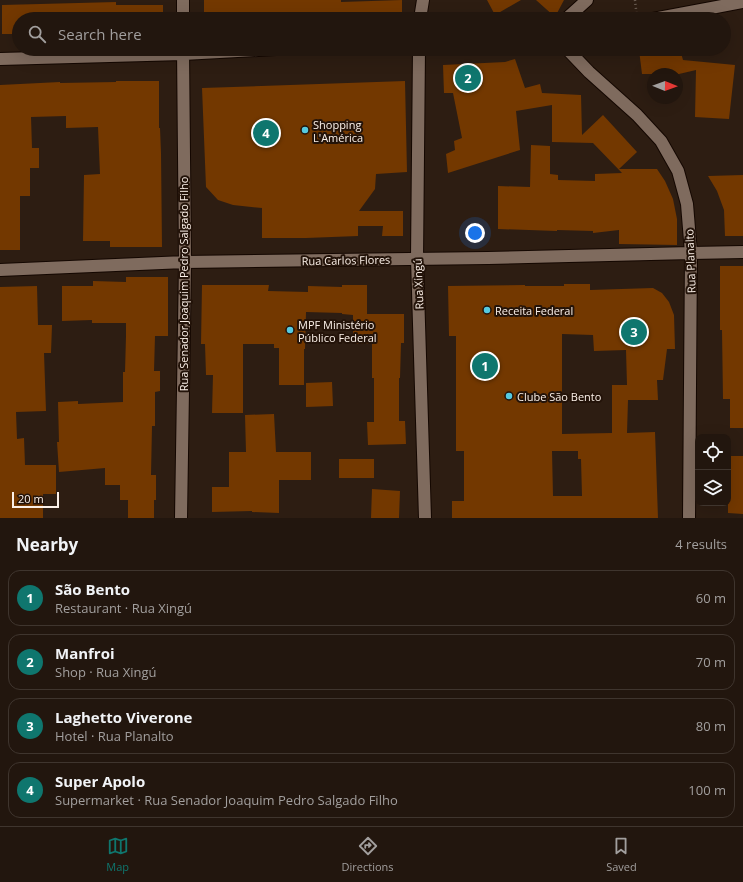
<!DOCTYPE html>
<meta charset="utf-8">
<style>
body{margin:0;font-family:"Open Sans",sans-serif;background:#2a1f17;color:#f1f3f6}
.controls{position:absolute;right:12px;bottom:12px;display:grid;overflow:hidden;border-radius:8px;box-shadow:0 4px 16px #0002}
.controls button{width:36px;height:36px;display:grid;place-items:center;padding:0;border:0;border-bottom:1px solid #3f352e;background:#22160e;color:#f1f3f6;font:20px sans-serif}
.compass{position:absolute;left:647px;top:68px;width:36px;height:36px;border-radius:50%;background:#22160e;box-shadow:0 4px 16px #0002;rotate:91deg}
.scale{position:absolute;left:12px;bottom:10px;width:47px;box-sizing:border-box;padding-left:4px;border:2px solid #fbf0e8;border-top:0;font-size:11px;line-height:14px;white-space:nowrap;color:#fbf0e8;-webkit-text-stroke:3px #231309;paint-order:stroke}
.you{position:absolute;left:475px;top:233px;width:14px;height:14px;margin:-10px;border:3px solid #fff;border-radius:50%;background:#1a73e8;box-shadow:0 0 0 6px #1a73e833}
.badge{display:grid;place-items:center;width:26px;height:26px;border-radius:50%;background:#0f766e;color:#fff;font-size:13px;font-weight:700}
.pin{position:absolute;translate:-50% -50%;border:2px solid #fff;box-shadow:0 1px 4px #0006}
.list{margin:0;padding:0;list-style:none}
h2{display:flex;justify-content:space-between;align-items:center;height:52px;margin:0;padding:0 16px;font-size:17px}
h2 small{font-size:13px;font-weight:400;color:#a29f9e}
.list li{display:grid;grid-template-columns:26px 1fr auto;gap:12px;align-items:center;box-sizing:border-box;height:56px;margin:0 8px 8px;padding:0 8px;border:1px solid #3f352e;border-radius:12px}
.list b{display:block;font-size:15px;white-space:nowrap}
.list p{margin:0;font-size:13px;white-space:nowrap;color:#a29f9e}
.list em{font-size:13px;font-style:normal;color:#a29f9e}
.icon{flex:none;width:22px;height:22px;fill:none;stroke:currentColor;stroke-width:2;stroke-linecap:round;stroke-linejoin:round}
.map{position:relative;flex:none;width:743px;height:518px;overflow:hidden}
.search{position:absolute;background:#22160e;box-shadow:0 4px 16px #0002;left:12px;right:12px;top:12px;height:44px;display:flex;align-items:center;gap:10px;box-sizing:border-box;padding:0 14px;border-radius:22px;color:#a29f9e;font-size:15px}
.sheet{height:308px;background:#22160e}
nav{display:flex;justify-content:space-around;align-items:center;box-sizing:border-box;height:56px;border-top:1px solid #3f352e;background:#22160e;font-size:11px;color:#a29f9e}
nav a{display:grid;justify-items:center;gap:2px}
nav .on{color:#0f766e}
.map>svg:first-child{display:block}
.building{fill:#733800;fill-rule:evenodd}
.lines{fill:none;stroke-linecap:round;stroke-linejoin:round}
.street-casing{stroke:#140701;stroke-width:14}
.secondary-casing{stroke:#140701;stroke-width:14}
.path{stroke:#6f6157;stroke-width:2.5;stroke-dasharray:1 3;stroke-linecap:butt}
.street{stroke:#7f6b5e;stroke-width:12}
.secondary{stroke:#7f6b5e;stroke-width:12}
.poi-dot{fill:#55cae0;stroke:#231309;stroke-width:1.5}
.labels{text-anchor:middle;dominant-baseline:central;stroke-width:4;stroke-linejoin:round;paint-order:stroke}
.poi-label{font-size:11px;fill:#fbf0e8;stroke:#231309;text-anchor:start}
.street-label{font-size:11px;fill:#fbf0e8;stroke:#231309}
</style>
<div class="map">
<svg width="743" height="518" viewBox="0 0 743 518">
<rect width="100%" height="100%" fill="#2d1d12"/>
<path class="building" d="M204,0H341V2L402,0V19H204Z
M487,0H521L495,15Z
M536,0H564L555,17Z
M116,2V5H163V19H19V34H2V5Z
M655,49H680L683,60L735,65L729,119L695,117L696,70L679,74H642L639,50Z
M515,59L525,88L540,84L542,93L581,95L582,135L603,115L637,152L619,169H657L665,181L673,199L677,219V245L619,244V230L593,233V231L557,230V231L498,229V186L530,187L531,145L550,146V174L558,175V180L595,181V174L622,173L593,143L552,142V105L516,111L520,150L448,173L446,154L455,150L454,141L462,138L453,93H444L443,65L505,62Z
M116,81H159V128H160L161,153L162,247H110V241H83L84,175L100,174L98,127L66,128V116L31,117L32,148H39V168H30V196H20V250H0V85L60,82V83L116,82Z
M405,81L407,172L376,174L375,189L359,211H403V236H382L383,226H358V236L306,238H262V208L233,205L218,200L206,187L202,88Z
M743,175V236H725L724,210L717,191L708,176Z
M720,266H743V428H730V399H723L722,330H720Z
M126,277H168V336H155L154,371H160V391L155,392V426H152L151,475H156V500H154V518H128V500H120V485H105V468L59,472L57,442H59L58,402L78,401V404L123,402V372H125L126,336V323H92V320L62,321V286H93V281L126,282Z
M564,284H590V290L653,288L662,293L669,302L674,315L675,349H667L663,380H657L658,400H628L627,433L655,432L658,518H452V501H464V451H456V336H449L448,286L525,285V286H564ZM562,334L593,335L594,351L626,350L627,385H612V433L562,434ZM552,451H578V459H581L582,496H553Z
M202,285H269L268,291L308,292V286L342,287V285H367V314H404V343H401L400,378H399V421H405L406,444L368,445L367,422H374V378H372V343L353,344V315L342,314V313L306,312L305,349H304V385H279V348H274V344H243V413H212L213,375H206L205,344H201Z
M37,286L38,325H52L51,353H44L46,411L16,412L17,439L24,438L25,465H56V494H43V518H0V287Z
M332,382L333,406L306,407V383Z
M274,414L276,452H311V480H279V513L252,512V511L212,512V487H229V452H246L245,415Z
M728,456H743V514L728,513Z
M339,459H374V478H339Z
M372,489L400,491L399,518H371Z"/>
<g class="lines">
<g class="street-casing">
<path id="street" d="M420,19L423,0
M566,19L587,0
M419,49L417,259L425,518
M691,253L743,252"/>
</g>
<g class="secondary-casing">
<path id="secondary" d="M183,0V19
M653,19L743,2
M567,49L589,72L637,115L661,141L678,171L687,204L691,253L689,518
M0,59L183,54L276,49
M0,270L185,262L488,258L691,253
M181,518L185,262L183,49"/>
</g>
<path class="path" d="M635,0L637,19"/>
<use href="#street" class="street"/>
<use href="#secondary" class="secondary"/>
</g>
<g class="poi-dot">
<circle cx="305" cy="130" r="4"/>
<circle cx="487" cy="310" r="4"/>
<circle cx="290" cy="330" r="4"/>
<circle cx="509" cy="396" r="4"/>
</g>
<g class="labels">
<g class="poi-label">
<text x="313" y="124">Shopping<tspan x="313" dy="13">L'América</tspan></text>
<text x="495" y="310">Receita Federal</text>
<text x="298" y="324">MPF Ministério<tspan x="298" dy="13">Público Federal</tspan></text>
<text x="517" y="396">Clube São Bento</text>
</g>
<g class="street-label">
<text transform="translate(346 260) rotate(-1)">Rua Carlos Flores</text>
<text transform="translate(690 261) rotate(-92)">Rua Planalto</text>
<text transform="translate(183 284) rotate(-90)">Rua Senador Joaquim Pedro Salgado Filho</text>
<text transform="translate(418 284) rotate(-92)">Rua Xingú</text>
</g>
</g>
</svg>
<div class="controls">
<button><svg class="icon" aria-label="locate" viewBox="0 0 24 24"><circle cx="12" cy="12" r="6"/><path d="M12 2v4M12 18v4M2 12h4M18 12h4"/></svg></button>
<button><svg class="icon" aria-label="layers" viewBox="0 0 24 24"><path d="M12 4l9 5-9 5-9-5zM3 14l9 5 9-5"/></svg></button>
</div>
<svg class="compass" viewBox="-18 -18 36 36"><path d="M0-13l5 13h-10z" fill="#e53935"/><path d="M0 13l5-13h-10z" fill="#a29f9e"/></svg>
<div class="scale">20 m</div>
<div class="you"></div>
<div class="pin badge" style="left:485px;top:366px">1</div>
<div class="pin badge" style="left:468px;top:78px">2</div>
<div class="pin badge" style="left:634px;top:332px">3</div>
<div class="pin badge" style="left:266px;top:133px">4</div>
<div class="search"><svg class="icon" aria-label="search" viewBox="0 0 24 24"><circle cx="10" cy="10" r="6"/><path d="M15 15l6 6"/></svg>Search here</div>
</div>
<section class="sheet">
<h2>Nearby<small>4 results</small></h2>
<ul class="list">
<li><span class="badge">1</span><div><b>São Bento</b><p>Restaurant · Rua Xingú</p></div><em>60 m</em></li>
<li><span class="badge">2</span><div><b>Manfroi</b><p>Shop · Rua Xingú</p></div><em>70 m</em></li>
<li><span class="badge">3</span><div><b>Laghetto Viverone</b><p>Hotel · Rua Planalto</p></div><em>80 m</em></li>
<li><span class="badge">4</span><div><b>Super Apolo</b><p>Supermarket · Rua Senador Joaquim Pedro Salgado Filho</p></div><em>100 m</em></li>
</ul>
</section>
<nav>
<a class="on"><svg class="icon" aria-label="map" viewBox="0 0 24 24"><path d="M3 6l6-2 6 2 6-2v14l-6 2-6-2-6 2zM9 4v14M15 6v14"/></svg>Map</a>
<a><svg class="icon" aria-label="directions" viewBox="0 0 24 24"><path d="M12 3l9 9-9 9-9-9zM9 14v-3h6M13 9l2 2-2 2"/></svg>Directions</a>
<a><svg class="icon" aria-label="saved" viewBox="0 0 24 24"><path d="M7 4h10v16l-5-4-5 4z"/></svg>Saved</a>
</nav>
